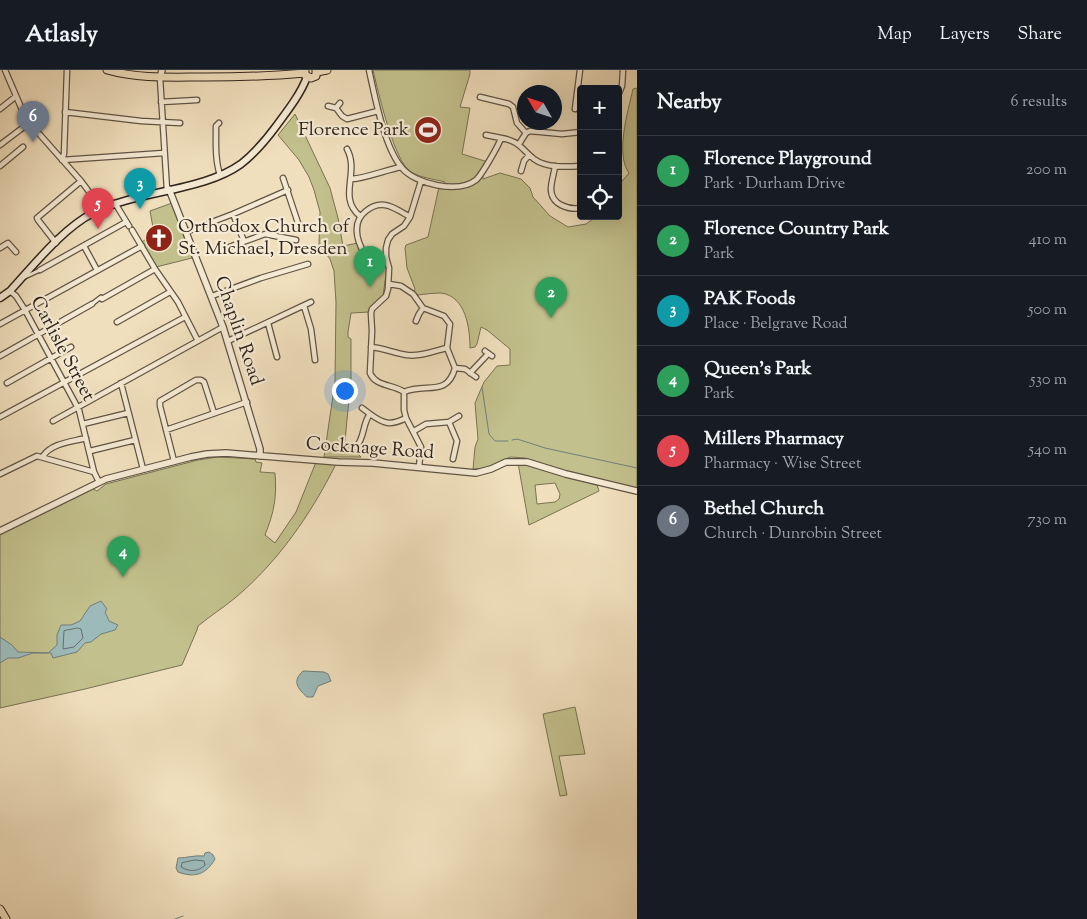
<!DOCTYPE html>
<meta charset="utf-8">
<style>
body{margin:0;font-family:"Sorts Mill Goudy",serif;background:#242831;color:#f1f3f6}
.controls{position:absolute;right:15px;top:15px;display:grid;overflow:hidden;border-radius:5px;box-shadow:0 5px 20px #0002}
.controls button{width:45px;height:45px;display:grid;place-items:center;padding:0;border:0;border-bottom:1px solid #363941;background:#171b24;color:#f1f3f6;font:25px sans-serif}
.compass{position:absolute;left:517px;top:15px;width:45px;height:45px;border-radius:50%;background:#171b24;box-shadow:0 5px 20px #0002;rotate:309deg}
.you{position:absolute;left:344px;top:320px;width:18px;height:18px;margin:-12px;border:4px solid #fff;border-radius:50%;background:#1a73e8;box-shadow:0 0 0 8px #1a73e833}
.badge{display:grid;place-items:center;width:32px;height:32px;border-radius:50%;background:#b45309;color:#fff;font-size:16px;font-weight:700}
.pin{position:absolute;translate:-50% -41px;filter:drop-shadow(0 1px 2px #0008)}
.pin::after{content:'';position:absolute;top:26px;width:18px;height:15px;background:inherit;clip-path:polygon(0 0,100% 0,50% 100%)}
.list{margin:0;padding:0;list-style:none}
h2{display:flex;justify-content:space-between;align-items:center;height:65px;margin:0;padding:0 20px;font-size:21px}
h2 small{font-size:16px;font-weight:400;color:#9ea1a6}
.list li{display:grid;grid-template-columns:32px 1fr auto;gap:15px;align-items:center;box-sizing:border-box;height:70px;padding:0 20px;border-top:1px solid #363941}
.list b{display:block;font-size:19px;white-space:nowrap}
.list p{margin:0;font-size:16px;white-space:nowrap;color:#9ea1a6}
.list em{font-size:16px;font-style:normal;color:#9ea1a6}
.icon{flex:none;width:28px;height:28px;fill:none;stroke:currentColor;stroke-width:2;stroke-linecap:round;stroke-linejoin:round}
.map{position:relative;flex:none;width:637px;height:849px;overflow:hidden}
header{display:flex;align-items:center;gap:30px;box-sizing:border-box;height:70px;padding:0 25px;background:#171b24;border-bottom:1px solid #363941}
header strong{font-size:24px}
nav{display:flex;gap:28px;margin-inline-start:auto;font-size:18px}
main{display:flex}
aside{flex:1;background:#171b24}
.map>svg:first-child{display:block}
.green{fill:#c2c08c;stroke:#797254;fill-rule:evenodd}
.water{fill:#9dbaba;stroke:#717e7b}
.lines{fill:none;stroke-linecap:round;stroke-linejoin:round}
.shore{stroke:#66706c;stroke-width:1}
.stream{stroke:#717e7b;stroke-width:1}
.pedestrian-casing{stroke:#605445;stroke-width:5.5}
.minor-casing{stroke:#605445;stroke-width:7}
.tertiary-casing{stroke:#605445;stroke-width:8}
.secondary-casing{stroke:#30251d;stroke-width:9}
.primary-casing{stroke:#30251d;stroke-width:9}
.pedestrian{stroke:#f5ead4;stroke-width:3}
.minor{stroke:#f5ead4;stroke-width:4.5}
.tertiary{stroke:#f5ead4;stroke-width:5.5}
.secondary{stroke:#f5ead4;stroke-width:6}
.primary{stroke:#f0dfbd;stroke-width:7}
.labels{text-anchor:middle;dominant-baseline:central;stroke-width:4.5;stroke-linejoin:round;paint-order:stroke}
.poi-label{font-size:19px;fill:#30251d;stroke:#f5ead4;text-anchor:end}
.street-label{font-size:19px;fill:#30251d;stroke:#f5ead4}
</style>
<header>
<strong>Atlasly</strong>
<nav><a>Map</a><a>Layers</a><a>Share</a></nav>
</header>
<main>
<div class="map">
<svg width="637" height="849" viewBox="0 0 637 849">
<rect width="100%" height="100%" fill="#f0dfbd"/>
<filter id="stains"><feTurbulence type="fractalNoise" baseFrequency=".004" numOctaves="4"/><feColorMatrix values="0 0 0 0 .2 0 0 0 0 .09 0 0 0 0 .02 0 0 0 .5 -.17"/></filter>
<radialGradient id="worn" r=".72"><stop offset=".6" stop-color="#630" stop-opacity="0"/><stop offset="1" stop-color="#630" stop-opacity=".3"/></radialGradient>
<path class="green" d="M373,0H470V4L460,37L470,38L462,84L488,92L483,102V109L500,103L521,109L530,118L533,127L550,146L568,157L586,154L597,146H618V116L629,103C615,84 628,41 633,19L637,18V421L614,416L525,388L510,387L486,398L473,399L475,377L478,369L475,333L484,312L497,296L510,295V279L487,260L481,257L477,274L475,277L470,278C470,259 466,226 441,223C434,223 425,224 418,225L414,221L415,219L407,198L405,178L406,175L428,167L439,117L444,115L445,112C434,109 421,108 411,102C394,92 378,21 373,0Z
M295,44L330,118L338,148L343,176L358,173C366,187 368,193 385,191L387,197L383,226L372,235L369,242L351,243L348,262V267L351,269V308L345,371L361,387H324L335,312L336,232L334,201L330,189L319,175L320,142L314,120L309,107L299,90L278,65Z
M172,133L192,188L156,197L142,172L154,163L150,141Z
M218,387L255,389L256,392L262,393L260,402L275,403C277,428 274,442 265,465L275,473L296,442L316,392L336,394C311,444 278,492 235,528C223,538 210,546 198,556L197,560L182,595L85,619L0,638V465L93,419L97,421L106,414L198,390Z
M518,393L597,415L599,421L529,455ZM555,413L560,424L559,429L555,432L537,434L535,415Z
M575,637L585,684L559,686L567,725L560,726L543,644Z"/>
<path class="water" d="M101,531L107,539L105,542L109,551L118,555L115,560L101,564L91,572L85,573L77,582L53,588L51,583H33L18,588H8L0,593V567L12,575L18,582L48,583L57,575V565L61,555H71L80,551L90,536Z
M303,601L324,602L328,604L331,611L318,616L313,627H307C297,618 292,611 303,601Z
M209,782L213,785L215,789C206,805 194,808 178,802L176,798L178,788C187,788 194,785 204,786L205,783Z"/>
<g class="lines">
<path class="shore" d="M78,558L81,559L83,568L74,577L63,579L64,561Z
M195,790L204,791L205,795C198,802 189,802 181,797L182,793Z"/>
<path class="stream" d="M482,317L489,364L495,371H508
M512,370L517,369L545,378L637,398
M175,849L183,846"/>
<g class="pedestrian-casing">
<path id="pedestrian" d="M25,207L40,200
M92,234L101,227"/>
</g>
<g class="minor-casing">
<path id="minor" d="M5,0L26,49L81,111L102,139
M67,0L64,84L62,90L164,83
M369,0C375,27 384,77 402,98C415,114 458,124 476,110C481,106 499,75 501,68C520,71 521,79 534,89C546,98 566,97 581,96
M160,8L167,120
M618,26L622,16L623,0
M480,27L509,34L513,37L517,53L526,63
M161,32L197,30
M340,33L336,38L342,46L347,49L378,41
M328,36L336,38
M0,39L15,27
M575,39L580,0
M65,42L141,51L180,53
M219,53L216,56C216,73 215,90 220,105
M486,65L501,68
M519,74L526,63L530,61L562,64L581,62
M0,75L29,53
M347,79C360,103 337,127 360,146
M0,96L23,77
M555,96C554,104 551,112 551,119C551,135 569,140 581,138
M521,101L524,91L529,85
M283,108L298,153
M352,109C366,108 386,100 401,97
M115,133L129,156
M233,144L244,171
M132,160L155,199L178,232L198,271
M186,162L233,144L288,120
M56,173L38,150L37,148L81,111
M84,176L97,200
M0,178L8,173L16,182
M221,180L265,164L296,170
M386,187L377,189L365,185C361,178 356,166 357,158C357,145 372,133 385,135C393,136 403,143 410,147
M40,200L126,152
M389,214L401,216L413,224L423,238L444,246L450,254L447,278L455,298C447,328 425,312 404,322
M10,221L16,226L25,240L79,340L94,402L99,412
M212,226L261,208L308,194
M102,229L155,199
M304,236L311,259L315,290
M416,251L419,244L423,238
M117,252L170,222
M268,253L277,287
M0,254L142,176
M228,271L311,232
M371,277C383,278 394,283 407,285C421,287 433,281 447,278
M485,281L492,286
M0,286L92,234
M455,298L465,299L476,307
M470,303L488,284
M7,313L71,277
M121,313L143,399
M404,324V322C393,314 376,317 370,303L372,261L371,243L372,239L386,226L388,219L389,198L386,187V178L388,170L392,164L404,156L410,147L421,111
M404,325V340L406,348L421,377L419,397
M362,338L370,344
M0,347L185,247
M53,351L223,257
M449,352L459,346
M83,354L128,343
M166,360L247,332
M414,361L426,354L449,352L457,371L453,389
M356,377C365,368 362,354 370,344C384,354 390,356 406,348
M90,381L135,370
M43,386C52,373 71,372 86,368
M174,391L160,336V331L196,310H201L204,312L214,343
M0,404L37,386L94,402"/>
</g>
<g class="tertiary-casing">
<path id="tertiary" d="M160,8L162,0
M169,119L223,257L260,379V386
M0,461L106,409L191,387L207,384L226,383L338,392L373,393L476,403L491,399L506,392H527L566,404L637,421"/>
</g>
<g class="secondary-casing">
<path id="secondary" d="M0,228L10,221C33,196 63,158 93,143C137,120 202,122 241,94C255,83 266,70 277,55C288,40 300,25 307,7"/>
</g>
<g class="primary-casing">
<path id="primary" d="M107,0C139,9 172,7 205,7C239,7 272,6 305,3
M305,0V5L311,8L316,6V0
M317,2L327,0
M0,839L6,849"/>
</g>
<use href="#pedestrian" class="pedestrian"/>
<use href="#minor" class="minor"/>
<use href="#tertiary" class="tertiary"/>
<use href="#secondary" class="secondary"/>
<use href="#primary" class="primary"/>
</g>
<defs>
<g id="stadium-disc" transform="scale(1.4375)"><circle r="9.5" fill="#8f2418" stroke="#f5ead4"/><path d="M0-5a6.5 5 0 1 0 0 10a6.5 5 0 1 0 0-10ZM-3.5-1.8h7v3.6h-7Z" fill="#fff"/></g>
<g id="church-disc" transform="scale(1.4375)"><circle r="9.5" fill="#8f2418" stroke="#f5ead4"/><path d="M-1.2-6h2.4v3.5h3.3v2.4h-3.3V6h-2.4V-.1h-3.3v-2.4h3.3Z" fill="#fff"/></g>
</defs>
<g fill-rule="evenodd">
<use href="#stadium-disc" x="428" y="60"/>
<use href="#church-disc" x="159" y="168"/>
</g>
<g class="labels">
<g class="poi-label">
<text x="409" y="60">Florence Park</text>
<text x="178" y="157" text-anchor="start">Orthodox Church of<tspan x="178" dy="22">St. Michael, Dresden</tspan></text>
</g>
<g class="street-label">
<text transform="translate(238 261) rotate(71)">Chaplin Road</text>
<text transform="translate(62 279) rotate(62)">Carlisle Street</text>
<text transform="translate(370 379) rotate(4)">Cocknage Road</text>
</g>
</g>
<rect width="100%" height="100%" filter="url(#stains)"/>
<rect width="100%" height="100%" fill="url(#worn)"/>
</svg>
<div class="controls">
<button>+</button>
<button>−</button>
<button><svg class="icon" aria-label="locate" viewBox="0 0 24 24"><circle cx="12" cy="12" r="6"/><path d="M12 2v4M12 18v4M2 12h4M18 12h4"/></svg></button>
</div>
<svg class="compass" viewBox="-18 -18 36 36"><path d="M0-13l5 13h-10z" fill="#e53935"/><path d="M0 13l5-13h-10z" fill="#9ea1a6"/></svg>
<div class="you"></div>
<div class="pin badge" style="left:370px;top:217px;background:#2e9e5b">1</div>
<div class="pin badge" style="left:551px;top:248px;background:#2e9e5b">2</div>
<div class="pin badge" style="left:140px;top:139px;background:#0f9aa8">3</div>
<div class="pin badge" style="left:123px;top:507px;background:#2e9e5b">4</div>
<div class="pin badge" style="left:98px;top:159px;background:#e0444e">5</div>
<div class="pin badge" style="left:33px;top:72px;background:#6b7280">6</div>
</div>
<aside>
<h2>Nearby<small>6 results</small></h2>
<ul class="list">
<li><span class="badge" style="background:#2e9e5b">1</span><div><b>Florence Playground</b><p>Park · Durham Drive</p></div><em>200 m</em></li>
<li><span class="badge" style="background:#2e9e5b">2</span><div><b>Florence Country Park</b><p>Park</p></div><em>410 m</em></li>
<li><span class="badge" style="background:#0f9aa8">3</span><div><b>PAK Foods</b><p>Place · Belgrave Road</p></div><em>500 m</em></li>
<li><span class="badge" style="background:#2e9e5b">4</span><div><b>Queen's Park</b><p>Park</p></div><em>530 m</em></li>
<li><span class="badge" style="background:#e0444e">5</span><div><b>Millers Pharmacy</b><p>Pharmacy · Wise Street</p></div><em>540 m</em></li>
<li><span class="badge" style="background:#6b7280">6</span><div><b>Bethel Church</b><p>Church · Dunrobin Street</p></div><em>730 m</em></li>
</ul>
</aside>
</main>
